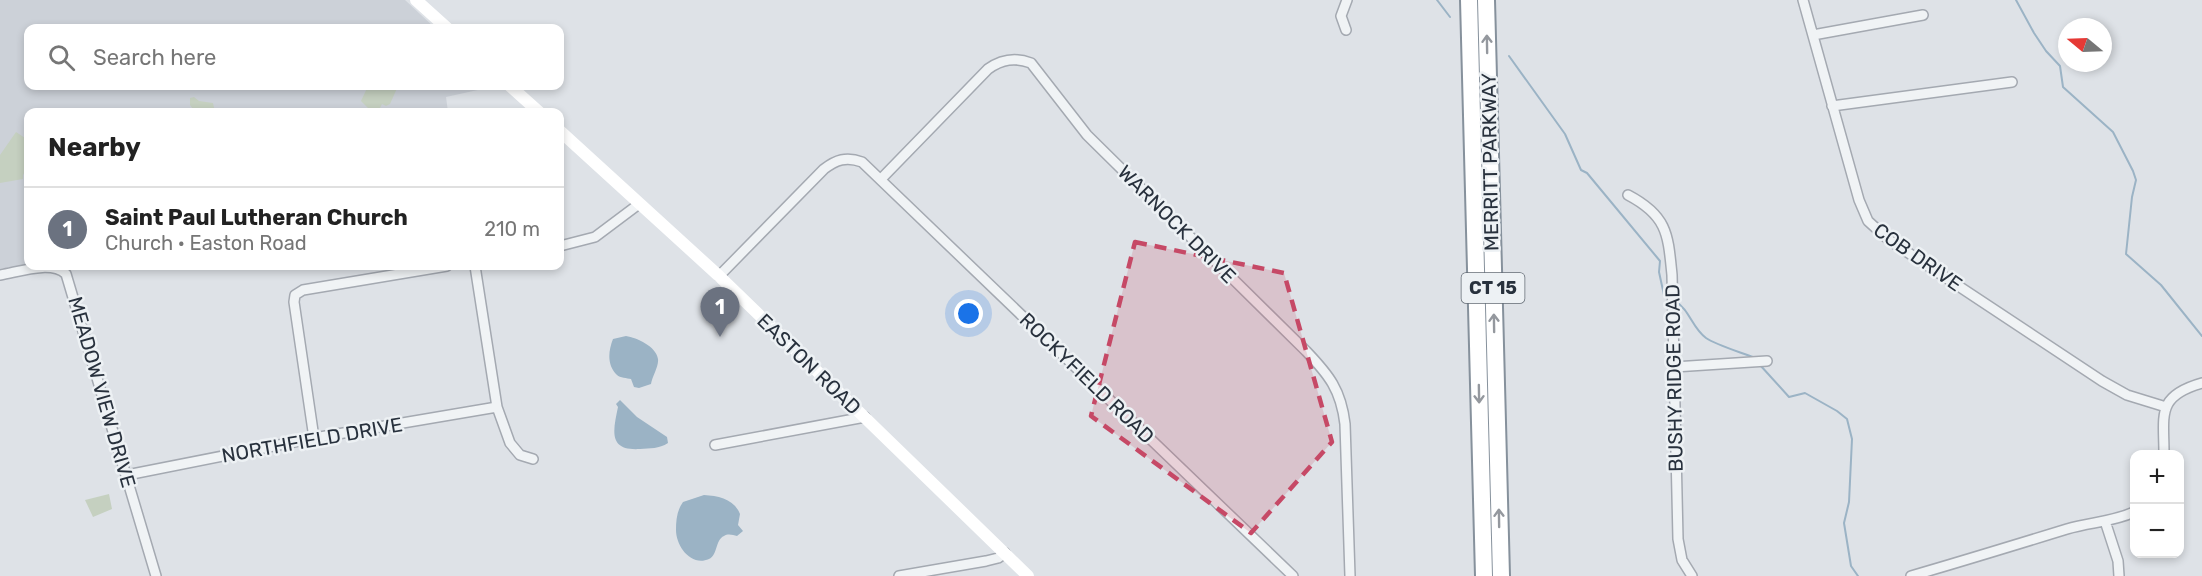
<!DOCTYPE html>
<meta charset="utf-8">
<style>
body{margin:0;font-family:Rubik,sans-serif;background:#f6f6f6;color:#222}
.controls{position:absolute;right:18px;bottom:18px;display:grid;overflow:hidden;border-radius:12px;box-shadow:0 3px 9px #0003}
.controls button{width:54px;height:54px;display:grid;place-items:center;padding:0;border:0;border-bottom:2px solid #e0e0e0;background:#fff;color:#222;font:30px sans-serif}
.compass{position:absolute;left:2058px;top:18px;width:54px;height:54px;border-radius:50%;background:#fff;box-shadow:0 3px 9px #0003;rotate:289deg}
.you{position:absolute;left:969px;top:314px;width:21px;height:21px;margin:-15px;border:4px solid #fff;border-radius:50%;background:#1a73e8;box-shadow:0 0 0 9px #1a73e833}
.badge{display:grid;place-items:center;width:39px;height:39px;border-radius:50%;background:#c64966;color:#fff;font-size:20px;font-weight:700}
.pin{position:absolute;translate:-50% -50px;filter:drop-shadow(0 2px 3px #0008)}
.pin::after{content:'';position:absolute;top:32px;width:21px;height:18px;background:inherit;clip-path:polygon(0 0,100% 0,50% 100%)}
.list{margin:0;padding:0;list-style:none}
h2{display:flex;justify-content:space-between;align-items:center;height:78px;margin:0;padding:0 24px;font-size:26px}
h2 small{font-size:20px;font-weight:400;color:#767676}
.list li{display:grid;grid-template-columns:39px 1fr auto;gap:18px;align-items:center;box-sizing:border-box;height:84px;padding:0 24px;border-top:2px solid #e0e0e0}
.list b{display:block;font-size:22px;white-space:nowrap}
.list p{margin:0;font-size:20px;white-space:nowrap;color:#767676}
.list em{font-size:20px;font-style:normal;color:#767676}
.icon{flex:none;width:33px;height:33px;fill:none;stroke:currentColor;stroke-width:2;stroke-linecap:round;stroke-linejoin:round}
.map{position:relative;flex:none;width:2202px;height:576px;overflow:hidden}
.search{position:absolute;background:#fff;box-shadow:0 3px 9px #0003;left:24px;top:24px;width:540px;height:66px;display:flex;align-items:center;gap:15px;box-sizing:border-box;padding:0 21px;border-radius:12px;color:#767676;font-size:22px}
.panel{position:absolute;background:#fff;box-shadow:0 3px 9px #0003;left:24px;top:108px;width:540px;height:162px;border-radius:12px}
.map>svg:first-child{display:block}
.built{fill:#ccd1d8}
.green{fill:#c5d0c0}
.water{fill:#9bb3c5}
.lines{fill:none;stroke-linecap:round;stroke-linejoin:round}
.stream{stroke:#9bb3c5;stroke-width:2}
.street-casing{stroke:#a4a9b1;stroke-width:12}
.highway-casing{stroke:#86919c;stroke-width:20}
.street{stroke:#f0f3f5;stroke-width:9}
.secondary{stroke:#fff;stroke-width:12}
.highway{stroke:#fff;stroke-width:16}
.oneway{stroke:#94989e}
.marked{fill:#c64966;fill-opacity:0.2;stroke:#c64966;stroke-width:4.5;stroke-dasharray:12 8;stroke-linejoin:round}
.labels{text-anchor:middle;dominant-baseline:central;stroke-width:5;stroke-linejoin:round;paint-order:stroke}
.shield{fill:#edf1f4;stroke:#636b74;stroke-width:1.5}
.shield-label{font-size:18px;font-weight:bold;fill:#28313d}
.street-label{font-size:20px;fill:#28313d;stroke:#edf1f4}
</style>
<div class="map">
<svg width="2202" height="576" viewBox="0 0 2202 576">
<rect width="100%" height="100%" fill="#dee2e7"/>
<path class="built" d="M0,0H405L435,28H28V86H496L446,97L448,112H28V264L0,269Z"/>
<path class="green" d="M368,86H398L390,104L386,106L382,104L378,112L368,108L361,101Z
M194,97L199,101L213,103L215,112H195L190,105V98Z
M16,132L28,140V167L23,175V179L0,183V155Z
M109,494L112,509L93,517L85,500Z"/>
<path class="water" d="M626,336C637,338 656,346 658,359C659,366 652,377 651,384L639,388L634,387L631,379C627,378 620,378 617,375C607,365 608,352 613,339Z
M620,400L637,417L667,437L668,443C659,449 650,448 640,449C608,451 613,431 618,407L616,404Z
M704,495C719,496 734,499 740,514L738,525L743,531L737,536C733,535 728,533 724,536C715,540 718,555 709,559C691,567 676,546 676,530C676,520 677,510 683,502Z"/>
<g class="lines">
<path class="stream" d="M1437,0L1450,17
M2016,0L2034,33L2046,51L2060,66L2063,87L2113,132L2133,171L2136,180L2132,197L2126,254L2161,285L2202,336
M1509,56L1565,134L1581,170L1587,173L1660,261L1659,272L1664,295
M1675,301C1690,310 1692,328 1706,338C1716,345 1743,353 1755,358
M1760,365L1789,397L1805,393L1837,411L1847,419L1852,439L1849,502L1844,523L1851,566L1858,576"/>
<g class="street-casing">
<path id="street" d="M1803,0L1859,200L1868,221L1889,240L2102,381L2127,395L2166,407
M1346,30L1341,16L1347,0
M1813,35L1923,15
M1832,106L2012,82
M881,179L988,69C1002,59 1015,57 1031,63L1087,135L1306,351C1329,375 1341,390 1345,424L1350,576
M1628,195C1668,216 1668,235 1672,275L1678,539L1682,560L1692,576
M560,246L595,237L639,204
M475,266L497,407L510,443L520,455L533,459
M0,275C19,272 51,260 66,274L156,576
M719,276L824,169C836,160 846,156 862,162L1293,576
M1674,367L1767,361
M314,438L294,302L295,295L303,290L447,266
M715,445L865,417
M2164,454C2164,415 2156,396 2202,383
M127,475L314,438L497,407
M2105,521L2118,561L2119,576
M899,576L986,561L998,558L1005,553
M1911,576C1963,561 2015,545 2067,529C2090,522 2113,522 2134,512"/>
</g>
<g class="highway-casing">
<path id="highway" d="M1469,0L1484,576
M1486,0L1501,576"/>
</g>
<use href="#street" class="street"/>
<path class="secondary" d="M416,0L447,28
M510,86L539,112
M560,131L719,276L1028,576"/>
<use href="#highway" class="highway"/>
</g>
<defs><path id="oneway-shaft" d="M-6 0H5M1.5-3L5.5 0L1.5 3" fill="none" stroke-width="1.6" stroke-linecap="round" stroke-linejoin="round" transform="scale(1.5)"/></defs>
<g class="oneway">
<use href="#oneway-shaft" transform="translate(1487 44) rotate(-91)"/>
<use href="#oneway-shaft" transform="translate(1494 323) rotate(-91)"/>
<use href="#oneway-shaft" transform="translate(1479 394) rotate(89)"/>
<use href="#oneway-shaft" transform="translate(1499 518) rotate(-91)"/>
</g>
<path class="marked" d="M1135,242L1284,273L1332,442L1251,533L1091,416Z"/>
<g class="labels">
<rect class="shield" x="1461.5" y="273" width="63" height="30" rx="4.5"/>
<g class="shield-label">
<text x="1493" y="288">CT 15</text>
</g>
<g class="street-label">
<text transform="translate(1490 162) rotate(-91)">MERRITT PARKWAY</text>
<text transform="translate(1177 224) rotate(45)">WARNOCK DRIVE</text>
<text transform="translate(1918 257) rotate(35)">COB DRIVE</text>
<text transform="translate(809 364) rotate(44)">EASTON ROAD</text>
<text transform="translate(1087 378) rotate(44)">ROCKYFIELD ROAD</text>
<text transform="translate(1674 378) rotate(-91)">BUSHY RIDGE ROAD</text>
<text transform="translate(102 392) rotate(74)">MEADOW VIEW DRIVE</text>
<text transform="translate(312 440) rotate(-10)">NORTHFIELD DRIVE</text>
</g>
</g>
</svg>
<div class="controls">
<button>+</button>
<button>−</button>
</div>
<svg class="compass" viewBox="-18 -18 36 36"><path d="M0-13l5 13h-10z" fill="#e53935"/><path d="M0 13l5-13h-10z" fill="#767676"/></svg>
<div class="you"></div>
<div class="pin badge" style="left:720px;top:337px;background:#6b7280">1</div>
<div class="search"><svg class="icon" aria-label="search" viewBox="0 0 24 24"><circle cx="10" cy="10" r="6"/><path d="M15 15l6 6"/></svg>Search here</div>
<section class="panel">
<h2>Nearby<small></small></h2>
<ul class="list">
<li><span class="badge" style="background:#6b7280">1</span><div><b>Saint Paul Lutheran Church</b><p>Church · Easton Road</p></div><em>210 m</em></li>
</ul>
</section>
</div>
